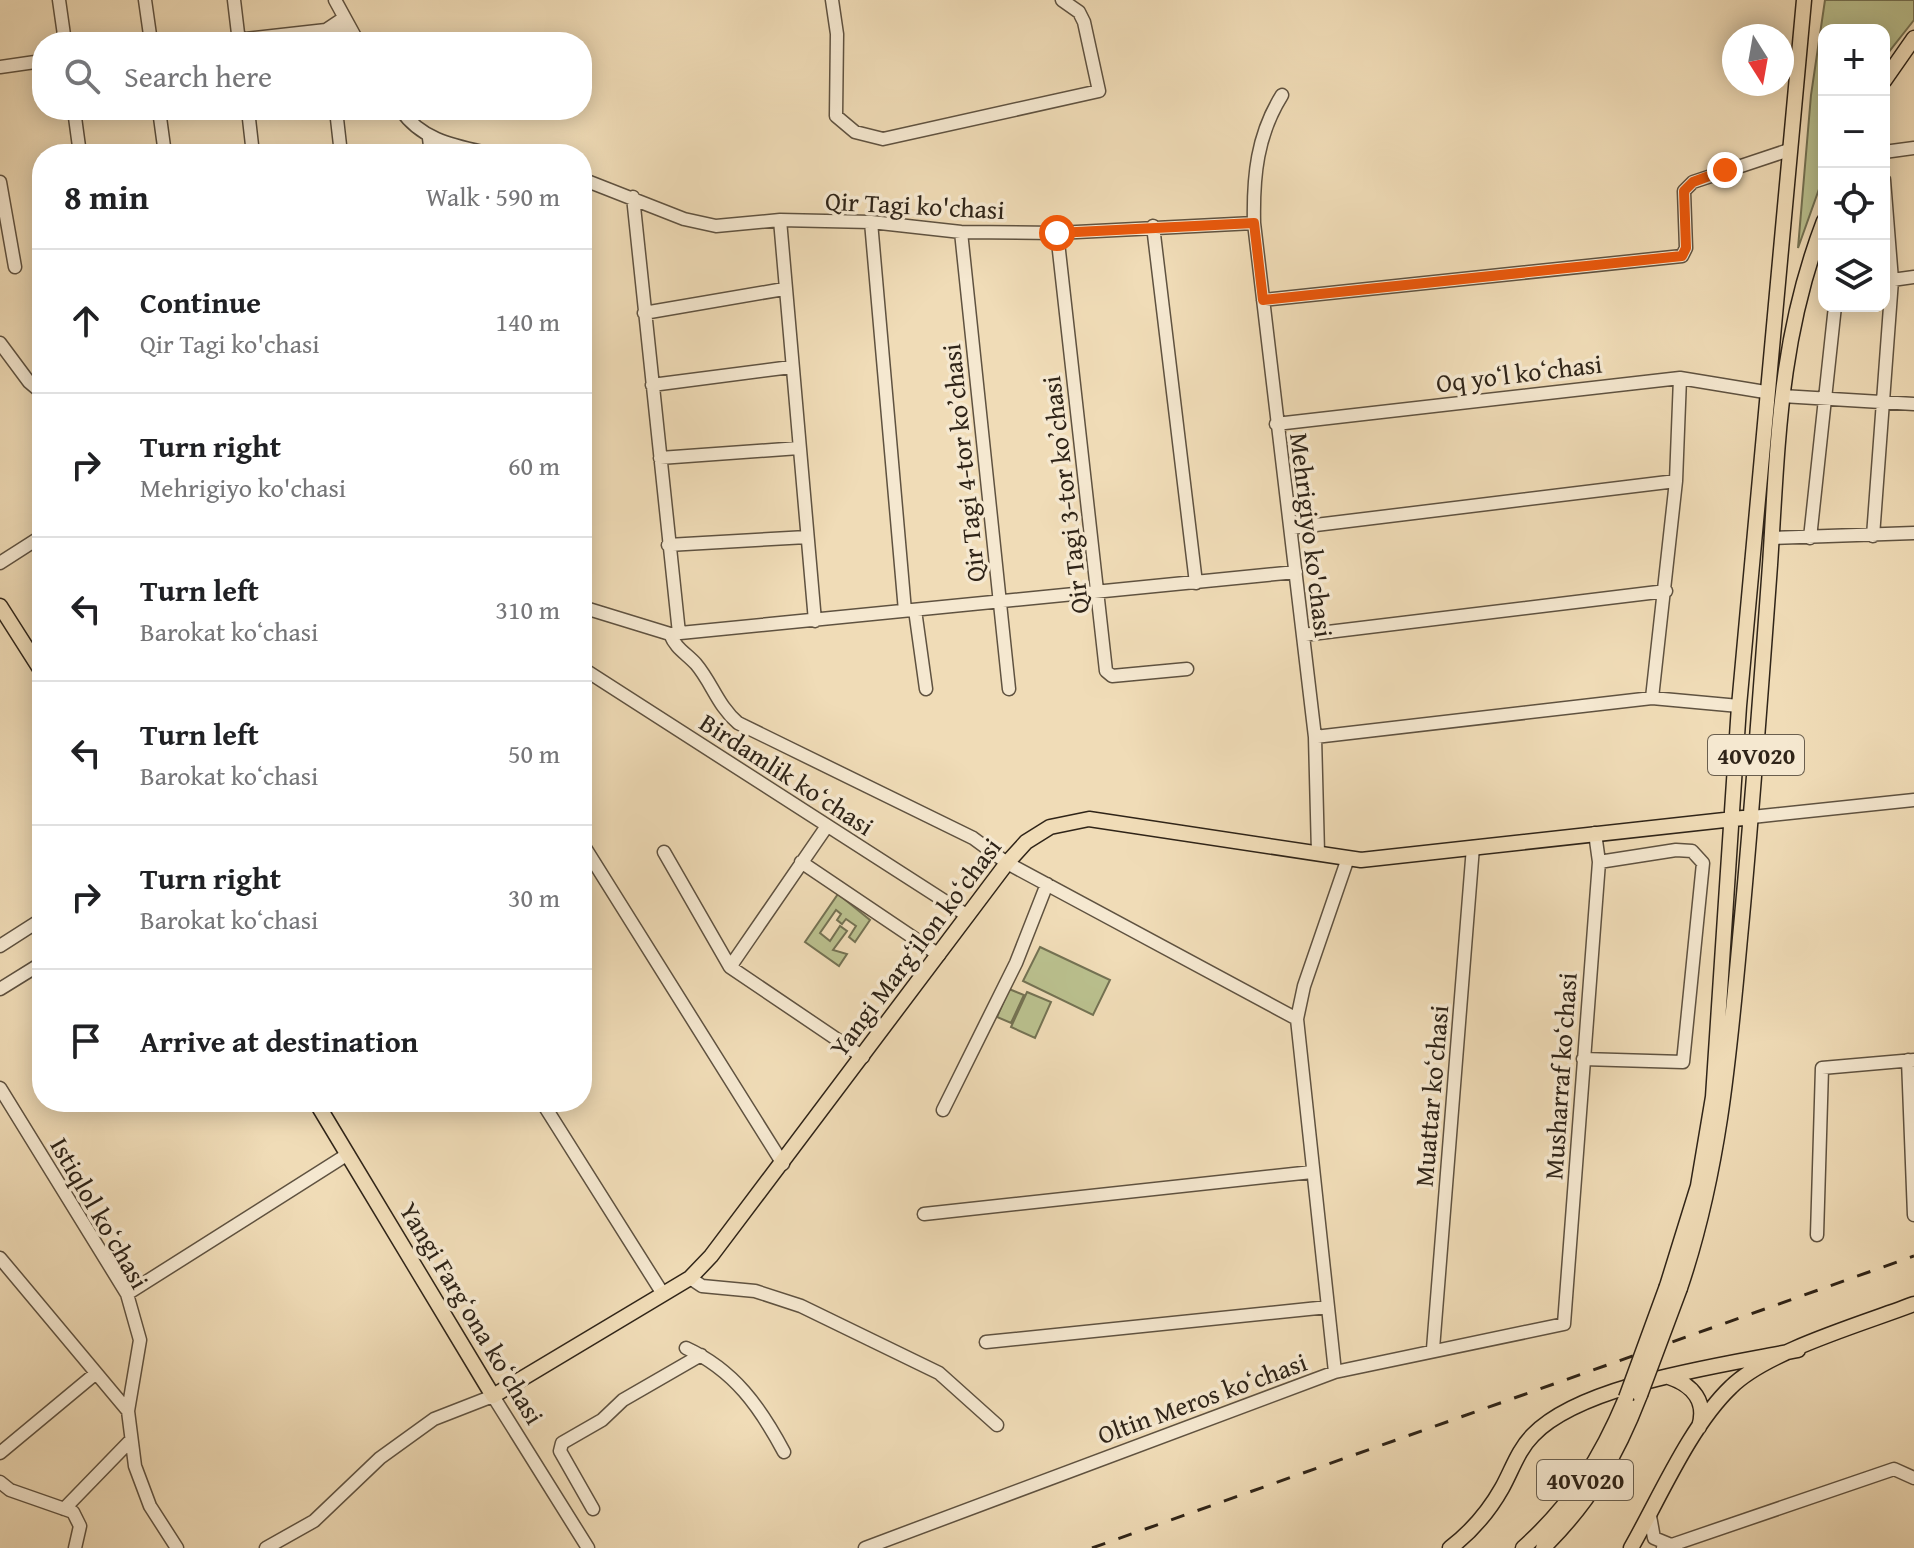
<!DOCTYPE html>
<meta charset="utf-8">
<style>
body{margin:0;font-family:"Gentium Book Plus",serif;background:#f6f6f6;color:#202124}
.controls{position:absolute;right:24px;top:24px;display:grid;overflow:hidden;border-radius:16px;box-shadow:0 4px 20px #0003}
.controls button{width:72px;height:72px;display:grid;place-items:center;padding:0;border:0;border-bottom:2px solid #e0e0e0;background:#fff;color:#202124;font:40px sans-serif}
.compass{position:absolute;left:1722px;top:24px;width:72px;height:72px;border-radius:50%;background:#fff;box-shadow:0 4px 20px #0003;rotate:169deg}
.stop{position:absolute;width:24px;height:24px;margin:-18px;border:6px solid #ea580c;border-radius:50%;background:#fff}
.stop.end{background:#ea580c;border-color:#fff;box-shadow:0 2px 8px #0008}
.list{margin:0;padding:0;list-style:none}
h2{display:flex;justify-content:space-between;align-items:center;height:104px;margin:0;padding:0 32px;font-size:34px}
h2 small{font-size:26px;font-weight:400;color:#757577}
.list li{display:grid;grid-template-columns:52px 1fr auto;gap:24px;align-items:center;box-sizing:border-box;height:144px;padding:0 32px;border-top:2px solid #e0e0e0}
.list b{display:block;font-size:30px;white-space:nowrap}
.list p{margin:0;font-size:26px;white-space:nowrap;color:#757577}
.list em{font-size:26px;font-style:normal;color:#757577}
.icon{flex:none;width:44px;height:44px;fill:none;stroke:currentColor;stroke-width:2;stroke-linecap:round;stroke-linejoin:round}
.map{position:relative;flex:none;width:1914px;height:1548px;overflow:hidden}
.search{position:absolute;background:#fff;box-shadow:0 4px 20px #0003;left:32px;top:32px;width:560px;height:88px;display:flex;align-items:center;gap:20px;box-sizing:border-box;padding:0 28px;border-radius:32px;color:#757577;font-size:30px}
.panel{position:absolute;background:#fff;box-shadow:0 4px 20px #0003;left:32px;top:144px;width:560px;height:968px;border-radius:32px}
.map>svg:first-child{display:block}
.green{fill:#bac08e;stroke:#747253;stroke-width:2}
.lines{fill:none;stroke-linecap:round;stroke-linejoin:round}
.minor-casing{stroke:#5f5240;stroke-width:15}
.major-casing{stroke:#2f2418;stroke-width:17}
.minor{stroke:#f5e8d0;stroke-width:12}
.major{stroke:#f0dcb7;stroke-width:14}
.rail{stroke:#2f2418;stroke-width:3;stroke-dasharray:14 14;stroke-linecap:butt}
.major-bridge-casing{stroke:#2f2418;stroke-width:17;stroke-linecap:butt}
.major-bridge{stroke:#f0dcb7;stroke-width:14}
.route{stroke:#ea580c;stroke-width:10}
.labels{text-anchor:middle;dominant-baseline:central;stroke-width:7;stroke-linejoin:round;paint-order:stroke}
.shield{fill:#f5e8d0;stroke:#6a5f4f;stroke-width:2}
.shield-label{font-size:24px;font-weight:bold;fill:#2f2418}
.street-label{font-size:26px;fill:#2f2418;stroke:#f5e8d0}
</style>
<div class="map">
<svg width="1914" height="1548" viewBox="0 0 1914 1548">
<rect width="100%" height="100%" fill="#f0dcb7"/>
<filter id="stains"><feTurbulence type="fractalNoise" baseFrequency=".0025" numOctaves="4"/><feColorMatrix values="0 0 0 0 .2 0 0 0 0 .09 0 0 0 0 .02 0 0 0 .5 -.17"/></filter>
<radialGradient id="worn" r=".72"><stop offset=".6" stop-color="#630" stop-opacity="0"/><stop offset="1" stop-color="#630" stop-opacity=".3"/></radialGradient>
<path class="green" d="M1825,0H1914V20L1884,58V30H1824V175L1798,248L1811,95Z
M838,894L870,920L855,942L849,937L856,926L846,919L842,924L837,920L841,914L836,910L820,933L830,941L840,926L847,931L833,950L847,954L839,966L805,942Z
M1040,947L1110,980L1093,1015L1023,981Z
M1009,989L1024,995L1011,1023L997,1017Z
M1027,992L1051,1002L1035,1038L1011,1027Z"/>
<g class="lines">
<g class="minor-casing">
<path id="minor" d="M59,0L65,42
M145,0L151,42
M234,0L239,42
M335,0L358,42
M832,0L837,34L836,116L855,132L883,139L1099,91L1084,22L1079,12L1062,0
M218,42L326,30L344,18
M338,42L344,18
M0,67L42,61
M1282,95C1257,135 1253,176 1254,223L1315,737L1318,853
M74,110L80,154
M159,110L165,154
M248,110L253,154
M336,110L341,154
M401,110C422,141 456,146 491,154
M429,138L431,154
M1884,152L1914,148
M582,179L684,219L716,226L780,220L871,222L961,232L1057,233L1254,223
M0,182L15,267
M633,197L679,633
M780,220L815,621
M871,222L905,611
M1153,226L1196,583
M961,232L1009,689
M1057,233L1106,671L1112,676L1187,669
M1892,280L1914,277
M1263,300L1682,256L1686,248L1684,191L1693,182L1789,150
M644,313L784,289
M0,343L29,382L42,393
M652,385L791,367
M1782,396L1914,404
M1276,424L1680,378L1765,392
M660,458L799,448
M1291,528L1676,481
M1873,536L1892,280L1884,180
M1772,538L1914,533
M1810,538L1835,306
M668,545L807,537
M0,563L42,536
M582,591L584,607
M582,607L670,634L1296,572
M915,610L926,689
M670,634C676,649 686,653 696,664C712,683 718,706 738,723L973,838L1007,863L1297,1019
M1303,635L1666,591
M582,668L968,916
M1652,698L1676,481L1680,378
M1315,737L1652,698L1739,706
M1752,817L1914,800
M827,826L730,967L863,1057
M582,843L783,1164
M664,852L730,967
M801,862L939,955
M0,946L42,919
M0,989L42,963
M1583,1059L1683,1062L1703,863L1692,851L1676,850L1599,862
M1908,1060L1914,1215
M0,1088L127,1294L140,1340L128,1411L135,1466L150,1506L177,1548
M542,1102L663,1294
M943,1110L1016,963L1047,884
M924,1214L1312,1172
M1817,1235L1822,1068L1914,1060
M0,1258L128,1411
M690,1278L702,1286L755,1291L801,1306L939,1373L997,1425
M127,1294L348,1154
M986,1342L1328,1307
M686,1348C734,1370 760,1407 784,1452
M1433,1349L1473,847
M1335,1372L1297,1019L1304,986L1348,858
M0,1453L95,1374
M0,1482L10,1490L73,1512L80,1526L75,1548
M64,1509L130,1441
M593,1509L560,1451L562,1443L602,1420L623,1400L701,1355
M1650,1516L1654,1538L1671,1545
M266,1548L314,1521L380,1458L434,1419L493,1396L588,1548
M865,1548L1335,1372L1564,1324L1599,862L1595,833
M1663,1548L1894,1469L1914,1478"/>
</g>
<g class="major-casing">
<path id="major" d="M1884,81L1914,38
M0,606L42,672
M316,1102L493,1396L690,1278L711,1256L1007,863L1026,842L1050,827L1089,819L1361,860L1752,817
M1667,1286L1698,1186L1713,1097L1739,706L1804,0
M1680,1288C1719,1173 1729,1058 1740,938C1752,814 1761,689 1770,565C1778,441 1779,339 1824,221
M1669,1377C1693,1385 1707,1402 1699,1427
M1450,1548C1471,1532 1489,1511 1502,1488C1512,1470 1518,1450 1533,1435C1583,1383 1726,1365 1798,1350
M1523,1548C1572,1504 1601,1458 1626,1398
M1543,1548C1590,1502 1617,1455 1640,1395
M1631,1548C1659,1499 1690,1426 1731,1387C1767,1351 1865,1323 1914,1304"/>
</g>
<use href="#minor" class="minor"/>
<use href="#major" class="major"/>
<path class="rail" d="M1092,1548L1914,1256"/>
<g class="major-bridge-casing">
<path id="major-bridge" d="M1640,1395L1680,1288
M1626,1398L1667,1286"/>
</g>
<use href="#major-bridge" class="major-bridge"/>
</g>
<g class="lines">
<path class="route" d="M1057,233L1254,223L1263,300L1682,256L1686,248L1684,191L1693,182L1725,170"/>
</g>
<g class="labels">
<g class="shield">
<rect x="1708" y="735" width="96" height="40" rx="6"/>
<rect x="1537" y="1460" width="96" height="40" rx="6"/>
</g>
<g class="shield-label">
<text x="1756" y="755">40V020</text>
<text x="1585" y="1480">40V020</text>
</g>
<g class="street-label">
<text transform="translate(915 205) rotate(3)">Qir Tagi ko'chasi</text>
<text transform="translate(1519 373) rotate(-7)">Oq yoʻl koʻchasi</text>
<text transform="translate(963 463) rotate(-96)">Qir Tagi 4-tor koʼchasi</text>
<text transform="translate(1065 495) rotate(-97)">Qir Tagi 3-tor koʼchasi</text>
<text transform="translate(1312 535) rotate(83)">Mehrigiyo ko'chasi</text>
<text transform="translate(787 774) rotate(33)">Birdamlik koʻchasi</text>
<text transform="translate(915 947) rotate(-53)">Yangi Margʻilon koʻchasi</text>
<text transform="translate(1560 1076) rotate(-86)">Musharraf koʻchasi</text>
<text transform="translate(1431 1096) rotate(-85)">Muattar koʻchasi</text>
<text transform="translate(100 1213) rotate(60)">Istiqlol koʻchasi</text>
<text transform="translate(472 1313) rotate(59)">Yangi Fargʻona koʻchasi</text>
<text transform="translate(1202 1398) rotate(-20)">Oltin Meros koʻchasi</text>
</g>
</g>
<rect width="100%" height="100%" filter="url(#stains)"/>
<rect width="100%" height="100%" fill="url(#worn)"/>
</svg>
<div class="controls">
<button>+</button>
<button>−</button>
<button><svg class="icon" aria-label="locate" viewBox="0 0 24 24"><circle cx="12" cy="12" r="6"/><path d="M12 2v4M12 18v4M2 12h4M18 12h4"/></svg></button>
<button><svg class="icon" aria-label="layers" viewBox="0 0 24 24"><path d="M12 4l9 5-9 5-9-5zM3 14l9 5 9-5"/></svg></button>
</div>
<svg class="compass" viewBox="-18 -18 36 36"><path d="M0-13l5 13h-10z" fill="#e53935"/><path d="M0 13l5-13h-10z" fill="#757577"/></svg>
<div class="stop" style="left:1057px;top:233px"></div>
<div class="stop end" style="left:1725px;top:170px"></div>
<div class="search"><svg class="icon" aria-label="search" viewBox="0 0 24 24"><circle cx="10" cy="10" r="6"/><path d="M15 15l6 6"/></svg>Search here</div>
<section class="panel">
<h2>8 min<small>Walk · 590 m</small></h2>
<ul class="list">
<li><svg class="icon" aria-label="ahead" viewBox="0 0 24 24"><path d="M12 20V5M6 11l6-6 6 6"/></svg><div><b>Continue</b><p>Qir Tagi ko'chasi</p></div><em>140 m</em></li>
<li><svg class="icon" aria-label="right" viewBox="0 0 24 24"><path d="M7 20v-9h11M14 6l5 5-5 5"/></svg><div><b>Turn right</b><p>Mehrigiyo ko'chasi</p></div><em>60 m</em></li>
<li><svg class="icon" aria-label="left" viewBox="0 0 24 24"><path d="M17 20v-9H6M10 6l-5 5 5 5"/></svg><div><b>Turn left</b><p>Barokat koʻchasi</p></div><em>310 m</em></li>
<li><svg class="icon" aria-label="left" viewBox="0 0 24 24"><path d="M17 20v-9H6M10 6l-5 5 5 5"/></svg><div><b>Turn left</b><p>Barokat koʻchasi</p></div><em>50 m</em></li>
<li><svg class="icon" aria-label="right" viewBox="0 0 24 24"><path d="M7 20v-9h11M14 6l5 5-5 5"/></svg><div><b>Turn right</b><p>Barokat koʻchasi</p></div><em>30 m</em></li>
<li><svg class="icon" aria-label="arrive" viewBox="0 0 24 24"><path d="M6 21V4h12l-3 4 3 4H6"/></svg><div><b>Arrive at destination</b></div></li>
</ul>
</section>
</div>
